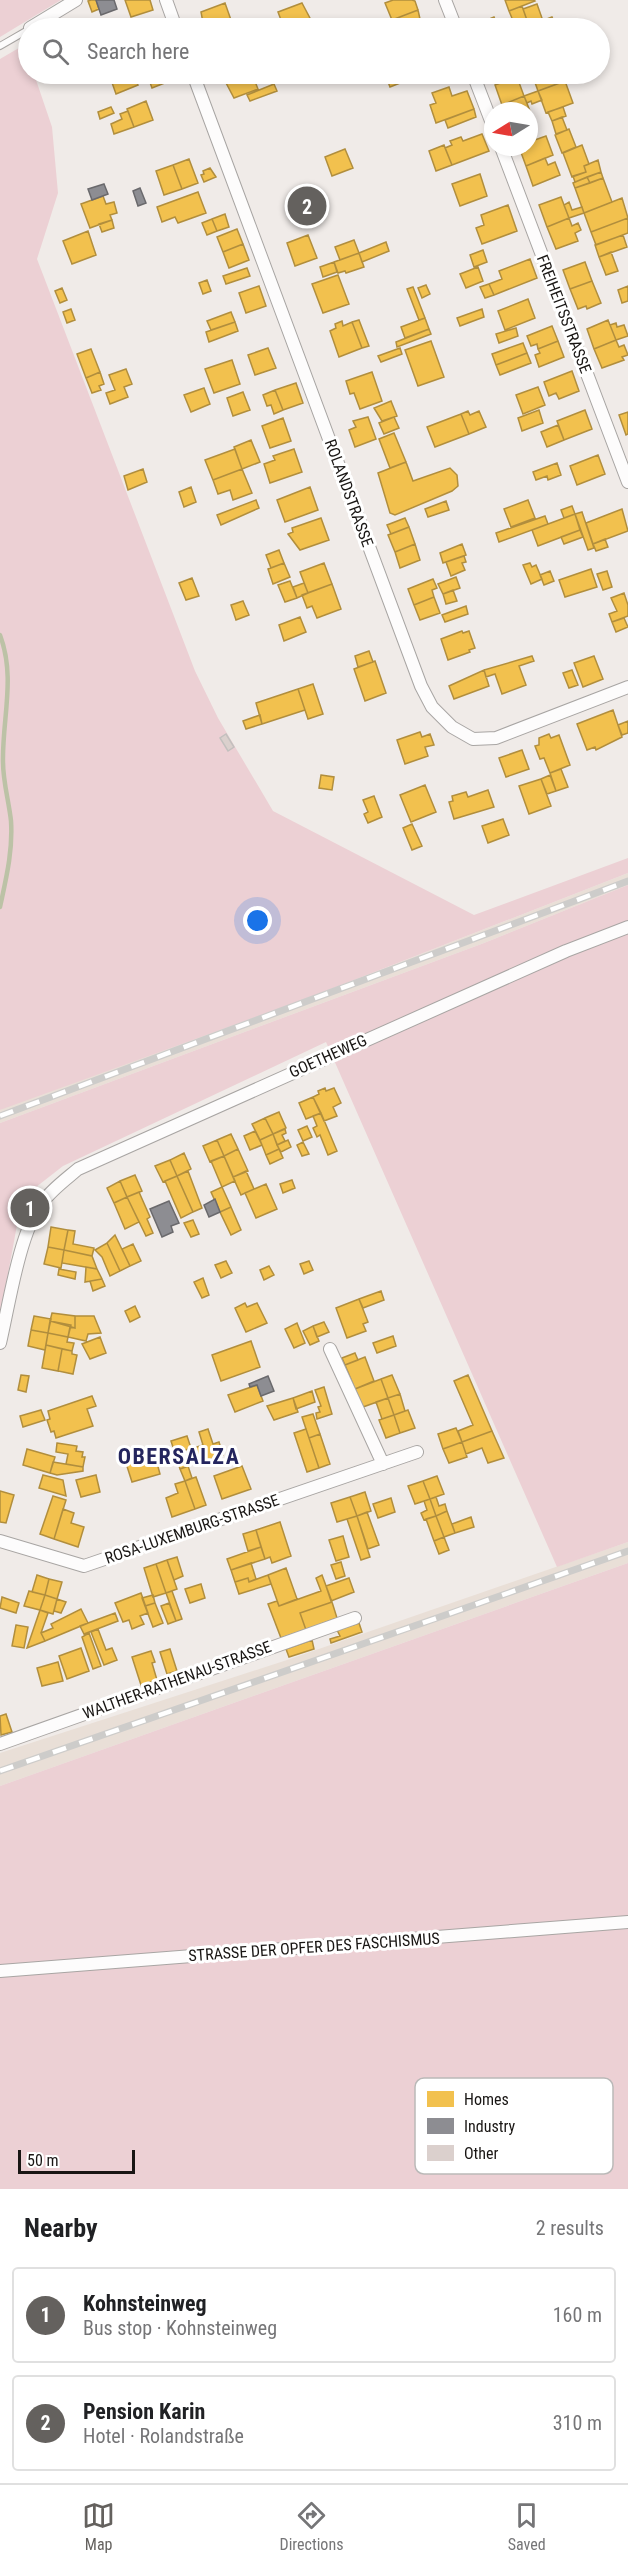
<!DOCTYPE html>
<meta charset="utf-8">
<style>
body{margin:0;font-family:"Roboto Condensed",sans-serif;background:#f6f6f6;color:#202124}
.compass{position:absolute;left:484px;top:102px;width:54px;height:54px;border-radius:50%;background:#fff;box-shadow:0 3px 9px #0003;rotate:259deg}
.scale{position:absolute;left:18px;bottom:15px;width:117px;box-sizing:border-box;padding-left:6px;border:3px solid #191614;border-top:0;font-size:16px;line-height:21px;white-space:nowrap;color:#191614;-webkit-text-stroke:4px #fff;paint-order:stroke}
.you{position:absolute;left:258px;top:921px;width:21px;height:21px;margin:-15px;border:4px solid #fff;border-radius:50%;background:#1a73e8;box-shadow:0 0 0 9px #1a73e833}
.badge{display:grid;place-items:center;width:39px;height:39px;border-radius:50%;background:#64615e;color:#fff;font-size:20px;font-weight:700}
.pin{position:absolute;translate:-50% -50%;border:3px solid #fff;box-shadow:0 2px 6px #0006}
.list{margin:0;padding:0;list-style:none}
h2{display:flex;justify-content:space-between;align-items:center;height:78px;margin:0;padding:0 24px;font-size:26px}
h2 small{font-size:20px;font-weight:400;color:#757577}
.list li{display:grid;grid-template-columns:39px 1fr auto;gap:18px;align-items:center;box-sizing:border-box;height:96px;margin:0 12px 12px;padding:0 12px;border:2px solid #e0e0e0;border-radius:6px}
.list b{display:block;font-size:22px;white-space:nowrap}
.list p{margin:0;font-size:20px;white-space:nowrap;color:#757577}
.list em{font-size:20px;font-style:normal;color:#757577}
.icon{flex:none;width:33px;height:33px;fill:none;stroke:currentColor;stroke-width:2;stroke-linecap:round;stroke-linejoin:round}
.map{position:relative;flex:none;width:628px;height:2189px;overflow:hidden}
.search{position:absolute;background:#fff;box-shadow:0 3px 9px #0003;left:18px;right:18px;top:18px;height:66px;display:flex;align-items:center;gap:15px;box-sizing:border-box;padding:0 21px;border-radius:33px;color:#757577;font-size:22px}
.sheet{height:294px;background:#fff}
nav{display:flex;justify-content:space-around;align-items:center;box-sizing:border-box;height:84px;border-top:2px solid #e0e0e0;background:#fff;font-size:16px;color:#757577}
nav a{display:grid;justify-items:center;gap:3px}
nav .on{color:#64615e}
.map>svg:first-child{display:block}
.built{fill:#e9dfd7}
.green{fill:#ecd0d4}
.homes{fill:#f2c14e;stroke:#b18e3d;stroke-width:1.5}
.industry{fill:#8d8d92;stroke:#6a696c;stroke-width:1.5}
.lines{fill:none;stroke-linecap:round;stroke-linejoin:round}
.stream{stroke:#bcc2a6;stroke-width:4.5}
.building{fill:#dbd0cd;stroke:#c3c0be;stroke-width:1.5}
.service-casing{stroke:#a8a5a3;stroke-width:8}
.minor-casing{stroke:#a8a5a3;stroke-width:14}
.service{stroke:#fdfcfc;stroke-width:6}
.minor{stroke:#fdfcfc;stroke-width:12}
.rail-casing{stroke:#cdccca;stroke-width:7}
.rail{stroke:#fff;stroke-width:4.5;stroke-dasharray:14;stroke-linecap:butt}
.labels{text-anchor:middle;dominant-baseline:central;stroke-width:6;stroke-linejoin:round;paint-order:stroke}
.street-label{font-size:16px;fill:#191614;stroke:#fff}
.district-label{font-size:22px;font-weight:bold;letter-spacing:1.5px;fill:#24255e;stroke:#fff}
.key{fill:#fff;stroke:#bab9b8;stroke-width:1.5}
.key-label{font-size:16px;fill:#191614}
</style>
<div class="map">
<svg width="628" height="2189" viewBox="0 0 628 2189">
<rect width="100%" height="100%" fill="#f0ebe8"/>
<path class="built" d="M628,873V885L484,943L0,1123V1110L8,1106L308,998Z
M628,1542V1563L0,1786V1753L287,1660Z"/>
<path class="green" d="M0,0H61L0,37Z
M24,45L28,59V74H34L52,127L58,193L37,259L195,671L218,718L273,811L474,915L628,858V873L308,998L0,1110V59Z
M628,885V1542L557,1567L326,1042L63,1166L22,1198L0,1317V1123L484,943Z
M628,1563V2189H0V1786Z"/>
<path class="homes" d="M91,0H96L99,9L92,12L88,1Z
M125,0H150L153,10L131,17Z
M393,0H412L415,1L418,10L392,20L385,3Z
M505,0H534L535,1L509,11Z
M225,3L231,20L204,28L201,12Z
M302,3L311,20L284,28L278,12Z
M537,4L543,21L529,26L523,9Z
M522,6L529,26L516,28L509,11Z
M418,10L422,28H395L392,20Z
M494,17L499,28H474L473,26Z
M552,17L557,28H541L539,22Z
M231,20L235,28H208L219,24Z
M311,20L314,28H288L297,25Z
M109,74H133L138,85L116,94Z
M147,74H158L162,84L152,88Z
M158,74H180L181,77L162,84Z
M222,74H245L225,81Z
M245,74H252L258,89L234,98L225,81Z
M385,74H396L400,83L390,87Z
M396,74H425L400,83Z
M532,74H566L568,80L538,91Z
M517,77L524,96L502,105L495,85Z
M565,81L573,103L546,113L538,91Z
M274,84L277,91L250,101L247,95Z
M449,87L452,96L467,91L474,109L436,123L430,105L436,103L432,93Z
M538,91L542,100L532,104L531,101L527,103L524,96Z
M524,96L532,116L529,117V111H505L502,105Z
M146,101L153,120L134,127L127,109Z
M111,107L114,113L100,119L98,112Z
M563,107L566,116L552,121L548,112Z
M474,109L476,117L448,128L445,120Z
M128,111L134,127L114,134L111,124L122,119L120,114Z
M562,117L567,130L556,134L552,121Z
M569,129L576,147L562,153L555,135Z
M482,134L489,151L452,165L445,148L452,145L450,141L461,137L463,141Z
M546,136L553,155L526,166L519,147H529V142Z
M444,145L452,165L436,171L429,151Z
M582,145L589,164L584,166L586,172L572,177L563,153Z
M345,149L353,168L332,176L325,157Z
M545,158L548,165L555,162L560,175L533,186L526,166Z
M189,159L198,183L182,189L173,165Z
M598,160L601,172L575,182L573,176L586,172L584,166Z
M173,165L182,189L164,195L156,171Z
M210,168L216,177L204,182L201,175L204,174L203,171Z
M601,172L603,178L590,183L587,177Z
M480,174L487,196L460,206L452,184Z
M587,177L590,183L575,188L573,183Z
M603,178L612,202L584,213L575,188Z
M317,188L327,212L296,224L287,199Z
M198,192L206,213L178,223L175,217L162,222L157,207Z
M103,196L106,204L114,202L117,213L110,215L112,220L90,228L81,204Z
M561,197L569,218L547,227L539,205Z
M622,198L628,218L591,232L584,213Z
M569,202L572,210L582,207L584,213L569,218L564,205Z
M508,205L517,231L482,244L476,228L484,225L481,215Z
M225,214L229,227L217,231L212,219Z
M569,218L572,226L578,223L581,230L575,233L578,241L556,249L547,227Z
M628,218V233L596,245L591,232Z
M212,219L217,231L207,235L202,223Z
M112,220L114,228L102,232L99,224Z
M237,229L243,244L223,252L217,237Z
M88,231L96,255L72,264L63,241Z
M308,235L317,258L295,266L287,243Z
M623,235L627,247L599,257L595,245Z
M354,240L359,253L340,260L335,247Z
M386,242L389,251L362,262L359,253Z
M243,244L249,260L229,268L223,252Z
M483,250L487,262L474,267L470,255Z
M611,252L618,271L606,275L599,257Z
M359,253L364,267L346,273L345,271L338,273L334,262Z
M530,259L537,278L494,295L489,284L502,279L499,271Z
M334,262L337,272L323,277L320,267Z
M585,262L592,281L570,289L563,270Z
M478,267L483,281L466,288L460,274Z
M247,268L250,276L226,284L223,276Z
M338,275L349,304L323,313L312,284Z
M207,280L211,291L203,294L199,283Z
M592,281L601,303L587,309L586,306L578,309L570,289Z
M489,284L494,295L485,298L480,287Z
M426,285L430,294L422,298L418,288Z
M259,286L266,306L246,313L239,293Z
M628,286V301L622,303L618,290Z
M413,287L425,318L419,320L407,289Z
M62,288L67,300L60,303L55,291Z
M528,299L535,318L505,330L498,311Z
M71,309L75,320L67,323L63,312Z
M482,309L484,317L460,326L457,318Z
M231,312L235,322L211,330L207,321Z
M425,318L429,329L405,338L401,327Z
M359,320L369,346L362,348L352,322Z
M608,320L616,340L594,349L587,329Z
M342,321L343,326L352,322L362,348L339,357L330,331L336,328L335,324Z
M235,322L238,331L209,342L206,332Z
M616,323L617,327L624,325L628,336L616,340L610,325Z
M552,326L558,341L538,349L537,344L531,346L527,336Z
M516,328L518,336L499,343L496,334Z
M429,329L431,334L397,347L396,342Z
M616,340L619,347L624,345L628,355L622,357L624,360L602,368L594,349Z
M431,341L444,377L418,386L405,350Z
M558,341L564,357L539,367L535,355L540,353L538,349Z
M523,343L527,353L496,365L492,354Z
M268,348L276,368L255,375L248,355Z
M400,348L402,354L381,362L378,356Z
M91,349L100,372L86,378L77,354Z
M527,353L531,363L500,375L496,365Z
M232,360L240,384L214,393L205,369Z
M126,369L132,384L124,387L128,397L110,404L106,393L115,390L109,375Z
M572,371L579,391L559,399L556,393L549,396L544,382Z
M100,372L104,384L99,386L101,390L92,393L86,378Z
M372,372L382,401L360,409L354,393L350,394L346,381Z
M296,383L303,403L283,410L275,390Z
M538,387L545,405L523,414L516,395Z
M204,388L210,404L191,412L184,395Z
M275,390L283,410L274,414L271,405L267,406L263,395Z
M243,392L250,410L233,416L227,398Z
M391,401L397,416L382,421L374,408Z
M539,410L543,423L522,431L518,418Z
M585,410L592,429L564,440L557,421Z
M468,411L470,415L479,411L486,427L469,434L461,414Z
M628,412V434L626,435L619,415Z
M461,414L469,434L435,447L427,427Z
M368,417L376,439L355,447L349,430L356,427L353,421Z
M394,417L399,428L384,434L379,423Z
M283,418L291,441L270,448L262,426Z
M558,425L564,440L547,447L541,432Z
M394,433L406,462L390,468L379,439Z
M251,440L260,462L242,469L234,447Z
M235,449L242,469L213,480L205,460Z
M294,449L302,472L270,483L264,464L275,460L273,456Z
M598,455L605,474L577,485L570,466Z
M406,462L413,481L450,468L457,475L458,486L452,491L395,515L390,513L378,473Z
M557,463L561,475L548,480L547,476L536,480L533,472Z
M143,469L147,482L128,490L124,476Z
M242,469L252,493L233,500L230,490L218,494L213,480Z
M191,487L196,502L184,507L179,492Z
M310,487L318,510L285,522L277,500Z
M256,500L259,508L221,525L217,515Z
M528,500L535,518L511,527L504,509Z
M446,501L449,510L428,517L425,509Z
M572,506L575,514L564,518L561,510Z
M622,509L628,531L593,544L586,523Z
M582,512L594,548L588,550L575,514Z
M575,514L580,530L538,546L532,530Z
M545,516L548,524L499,542L496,533Z
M321,518L329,540L300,550L288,534L293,532L292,528Z
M405,518L409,527L391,534L387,525Z
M409,527L415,544L395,552L388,535Z
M580,530L583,537L564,544L561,537Z
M605,539L608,547L596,551L593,544Z
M415,544L420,560L400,568L395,552Z
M462,544L466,555L443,563L440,553Z
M279,550L284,563L271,568L266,555Z
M464,556L466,562L462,563L465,570L451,576L446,562Z
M284,563L290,577L273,584L268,569Z
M324,563L332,584L308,593L300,572Z
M530,563L532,567L536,565L542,579L531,584L523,565Z
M591,569L597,587L565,597L559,580Z
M550,571L554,581L544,585L540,575Z
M607,571L612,587L603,590L597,574Z
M456,577L460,588L443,594L438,584Z
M192,578L199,596L186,600L179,583Z
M433,579L437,588L432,590L434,597L414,605L408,589Z
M290,581L297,598L285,602L278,585Z
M304,583L308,593L297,598L293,587Z
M332,584L341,609L317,618L312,606L307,608L302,595Z
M453,590L457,601L446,604L443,594Z
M624,593L628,605V616L612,622L609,614L617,611L611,598Z
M434,597L440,613L420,620L414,605Z
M243,601L249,615L236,620L231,605Z
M466,606L468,614L445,622L442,615Z
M300,617L306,632L284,641L279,625Z
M624,618L628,627L616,632L612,622Z
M462,631L463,633L469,631L475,648L469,650L470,652L448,660L441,639Z
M369,651L373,662L358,667L355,656Z
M532,656L534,661L519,666L526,685L502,694L495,674L486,677L484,670Z
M594,656L603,679L583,687L574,663Z
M375,661L386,693L365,701L354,669Z
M484,670L489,686L454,699L449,686Z
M572,670L578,685L569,688L563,673Z
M313,684L323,714L308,719L298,689Z
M298,689L305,710L262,724L256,703Z
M613,710L622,737L596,750L595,747L587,750L577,724Z
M260,715L262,724L246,729L243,721Z
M628,721V733L622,735L618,725Z
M420,732L422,737L430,734L434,745L425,747L428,756L405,764L397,740Z
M549,734L551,738L559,735L570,765L550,773L544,758L540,759L535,746L539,745V738Z
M522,750L529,769L506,777L499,758Z
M561,769L568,787L556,791L550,773Z
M321,775L334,777L332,790L319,788Z
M550,775L556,791L547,794L541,779Z
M541,779L551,806L529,814L519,786Z
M425,785L436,812L411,822L400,795Z
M488,790L494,807L454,819L449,802L453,801L452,796L466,792L468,797Z
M374,796L382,817L368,823L364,814L368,812L363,800Z
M503,819L509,835L488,843L482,826Z
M412,824L422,846L412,850L403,828Z
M325,1088L326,1091L334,1088L341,1103L333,1107L337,1116L324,1121L313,1097L319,1094L318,1091Z
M313,1097L321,1113L306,1119L299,1103Z
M279,1112L286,1128L273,1134L265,1118Z
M321,1113L337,1151L328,1155L320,1135L317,1137L313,1128L317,1126L313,1116Z
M265,1118L273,1134L260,1140L252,1124Z
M307,1126L312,1137L303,1141L298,1130Z
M285,1129L286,1133L282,1135L285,1141L277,1145L273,1134Z
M255,1131L262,1145L250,1150L244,1136Z
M231,1134L238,1149L224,1156L217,1140Z
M273,1134L279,1149L266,1155L260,1140Z
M217,1140L224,1156L210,1162L203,1146Z
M288,1140L291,1147L281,1152L277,1145Z
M303,1142L309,1154L302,1156L297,1145Z
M238,1149L248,1171L233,1177L224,1156Z
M279,1149L283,1158L270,1164L266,1155Z
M184,1153L191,1169L177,1176L170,1160Z
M224,1156L235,1181L222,1187L211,1161Z
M170,1160L177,1176L163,1182L155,1166Z
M188,1171L202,1208L193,1212L177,1176Z
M246,1171L254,1189L241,1195L233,1177Z
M135,1175L142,1191L127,1197L120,1181Z
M177,1176L193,1212L181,1218L165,1181Z
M292,1180L295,1188L283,1193L280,1184Z
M120,1181L127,1197L114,1203L107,1188Z
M266,1184L277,1209L256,1218L245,1193Z
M222,1187L231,1207L220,1212L211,1192Z
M139,1192L150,1217L147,1219L153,1233L146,1236L127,1197Z
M127,1197L139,1222L125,1229L114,1203Z
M231,1207L241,1230L231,1235L220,1212Z
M193,1220L199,1234L191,1237L184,1223Z
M51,1227L68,1230L64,1250L48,1247Z
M68,1230L75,1231L73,1244L94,1248L92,1256L64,1250Z
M115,1235L130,1266L120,1271L107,1243Z
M107,1243L120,1271L110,1276L102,1257L95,1250Z
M133,1244L141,1261L130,1266L122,1249Z
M48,1247L64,1250L61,1268L44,1264Z
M64,1250L92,1256L97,1269L62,1263Z
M226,1261L232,1273L221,1278L215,1265Z
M309,1261L313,1270L304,1274L300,1264Z
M269,1266L274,1275L264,1280L260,1270Z
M86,1267L97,1269L102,1279L85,1282Z
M59,1269L76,1272L75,1279L58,1275Z
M203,1278L209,1295L202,1298L194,1282Z
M102,1279L105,1286L93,1291L90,1281Z
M381,1291L384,1300L363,1308L359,1299Z
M359,1299L368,1322L363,1324L366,1331L347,1338L336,1308Z
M245,1303L247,1307L257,1303L267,1323L246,1332L235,1308Z
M135,1306L140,1317L130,1322L125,1311Z
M52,1313L75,1316V1328L50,1321Z
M34,1316L51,1319L48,1333L31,1330Z
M75,1316H94L101,1333L88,1334L86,1341L68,1337L70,1327L75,1328Z
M50,1321L71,1325L68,1337L48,1333Z
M324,1322L329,1332L317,1337L313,1326Z
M297,1323L305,1343L294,1348L285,1329Z
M313,1326L319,1341L310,1345L303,1331Z
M31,1330L48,1333L45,1350L28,1346Z
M48,1333L68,1337L67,1342L74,1343L72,1351L46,1345Z
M393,1336L396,1346L377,1353L373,1343Z
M100,1337L106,1353L90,1359L82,1344Z
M251,1341L260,1367L221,1381L212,1355Z
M46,1345L62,1349L58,1371L42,1368Z
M62,1349L72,1351V1354L77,1355L73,1374L58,1371Z
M355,1353L358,1360L345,1365L342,1358Z
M365,1357L374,1381L355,1389L345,1365Z
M21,1375L29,1376L26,1392L18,1390Z
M392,1375L400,1394L388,1398L381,1379Z
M468,1375L492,1431L462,1442L458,1431L473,1425L454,1381Z
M381,1379L388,1398L363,1407L355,1389Z
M257,1385L263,1401L235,1412L228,1395Z
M324,1387L332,1414L317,1419L316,1413L320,1412L318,1407L321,1406L315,1390Z
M312,1391L315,1402L296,1409L293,1398Z
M400,1394L405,1411L394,1415L388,1398Z
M92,1396L96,1406L87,1409L93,1426L56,1438L54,1431L51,1432L47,1420L50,1419L48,1411Z
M293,1398L298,1412L274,1420L267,1406Z
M388,1398L394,1415L382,1419L376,1402Z
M41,1410L45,1420L23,1427L20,1416Z
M408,1410L415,1428L400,1433L394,1415Z
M313,1414L320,1434L309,1438L302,1417Z
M394,1415L400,1433L386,1438L379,1420Z
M456,1428L462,1442L443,1449L438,1434Z
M208,1429L213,1444L219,1442L223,1455L199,1463L194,1448L203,1445L199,1432Z
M306,1429L319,1468L307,1472L294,1433Z
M492,1431L504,1458L488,1463L482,1448L466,1454L462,1442Z
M320,1434L330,1464L319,1468L309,1438Z
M187,1436L191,1448L180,1452L186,1467L180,1469L171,1441Z
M462,1442L467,1457L449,1463L443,1449Z
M57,1443L77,1446L76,1451L83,1452L82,1457H85L83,1467L66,1464L68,1454L56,1452Z
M27,1449L55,1457L50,1473L23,1465Z
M154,1452L160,1474L132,1482L125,1460Z
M53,1462L83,1467V1471L57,1475L50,1473Z
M188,1466L192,1478L185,1481L180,1469Z
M242,1466L251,1489L222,1499L214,1476Z
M43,1475L63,1480L66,1496L39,1488Z
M96,1475L100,1492L81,1497L76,1480Z
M437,1476L444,1494L430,1499L423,1481Z
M196,1477L206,1505L195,1509L185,1481Z
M185,1481L195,1509L172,1517L166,1498L178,1493L175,1484Z
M423,1481L430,1499L415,1504L408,1486Z
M0,1491L14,1495L6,1523L0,1522Z
M365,1492L371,1511L357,1516L350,1497Z
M53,1496L66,1500L54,1539L40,1534Z
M350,1497L357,1516L337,1522L331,1503Z
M436,1497L439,1506L445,1504L447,1511L436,1516L430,1499Z
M391,1498L395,1512L378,1518L373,1504Z
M430,1499L436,1516L424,1520L421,1513L427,1510L424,1501Z
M63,1509L74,1513L71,1523L84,1527L78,1547L54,1539Z
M447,1511L455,1533L444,1537L436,1516Z
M367,1512L379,1545L368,1549L357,1516Z
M357,1516L370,1557L361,1560L347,1519Z
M436,1516L444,1537L434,1541L426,1519Z
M471,1517L474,1527L455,1533L452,1524Z
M280,1522L291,1556L272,1563L270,1557L265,1559L256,1530Z
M256,1530L261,1547L248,1551L243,1534Z
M343,1536L349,1557L336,1561L329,1540Z
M444,1537L449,1550L439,1554L434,1541Z
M261,1547L265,1559L231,1570L227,1559Z
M177,1557L183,1576L174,1580L167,1560Z
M167,1560L177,1589L166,1593L156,1564Z
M341,1562L345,1576L336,1579L331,1565Z
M251,1563L256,1579L249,1582L248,1578L235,1582L231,1570Z
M156,1564L166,1593L153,1597L144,1568Z
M286,1568L297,1599L279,1606L268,1575Z
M37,1575L49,1579L45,1595L32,1592Z
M268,1575L271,1584L239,1594L235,1582L248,1578L249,1582Z
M322,1575L332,1602L300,1613L306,1630L281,1638L268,1604L277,1601L279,1606L321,1591L316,1578Z
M349,1578L354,1592L331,1601L326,1586Z
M49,1579L62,1582L57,1599L45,1595Z
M201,1584L205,1598L190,1603L185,1589Z
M29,1591L45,1595L40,1610L24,1606Z
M172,1591L182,1619L176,1621L166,1593Z
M141,1593L148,1613L140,1616L144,1624L132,1629L129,1620L123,1622L115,1603Z
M45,1595L57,1599L53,1614L40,1610Z
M153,1595L155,1603L145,1606L142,1598Z
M2,1597L19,1603L16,1613L0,1608Z
M57,1599L66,1602L61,1613L54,1611Z
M332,1602L337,1618L306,1630L300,1613Z
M155,1603L163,1623L153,1627L145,1606Z
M169,1603L176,1621L168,1624L161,1606Z
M81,1609L88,1623L45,1641L41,1633L53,1628L51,1624Z
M40,1610L48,1613L41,1633L45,1641L27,1648Z
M115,1613L118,1621L84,1634L80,1626Z
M359,1623L362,1632L331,1643L330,1639L340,1636L337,1630Z
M16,1625L28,1627L24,1648L12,1646Z
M98,1629L106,1650L112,1648L117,1660L104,1665L91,1632Z
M89,1633L101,1666L93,1669L82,1637Z
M312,1640L314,1649L289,1657L286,1649Z
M81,1648L89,1671L67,1679L59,1656Z
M170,1649L177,1671L167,1674L160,1652Z
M151,1651L155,1662L152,1663L157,1680L141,1685L132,1657Z
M58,1662L63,1681L42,1686L37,1668Z
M6,1714L12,1732L1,1735L0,1716Z"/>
<path class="industry" d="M96,0H114L117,9L101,15Z
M104,184L108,194L92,200L88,189Z
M140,188L146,203L138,206L133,191Z
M215,1199L220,1212L209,1217L204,1205Z
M169,1201L179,1223L171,1226L173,1232L162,1237L150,1209Z
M268,1376L274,1391L261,1396L257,1385L250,1387L249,1384Z"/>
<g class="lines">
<path class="stream" d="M0,635C16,677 2,720 3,762C3,782 9,802 11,821C13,851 6,879 0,907"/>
</g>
<path class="building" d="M226,734L234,747L228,751L220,738Z"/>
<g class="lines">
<g class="service-casing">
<path id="service" d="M0,46L26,31"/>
</g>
<g class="minor-casing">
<path id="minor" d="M166,0L176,28
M445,0L456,28
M30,28L76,0
M193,74L421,686L432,707L452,727L473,739L496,738L628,687
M473,74L493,126
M501,147L628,482
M0,1343C9,1305 19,1235 41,1204C51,1190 65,1180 78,1169L566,951L628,927
M330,1349L383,1464
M0,1541L84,1566L417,1452
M0,1744L355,1618
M0,1971L628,1922"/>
</g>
<use href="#service" class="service"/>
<use href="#minor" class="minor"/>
<g class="rail-casing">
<path id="rail" d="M0,1116L628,881
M0,1771L628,1551"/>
</g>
<use href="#rail" class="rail"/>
</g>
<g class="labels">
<g class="street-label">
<text transform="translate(564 314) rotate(69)">FREIHEITSSTRASSE</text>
<text transform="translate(349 493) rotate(70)">ROLANDSTRASSE</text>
<text transform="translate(328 1056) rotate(-24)">GOETHEWEG</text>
<text transform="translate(192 1529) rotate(-19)">ROSA-LUXEMBURG-STRASSE</text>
<text transform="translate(177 1680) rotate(-20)">WALTHER-RATHENAU-STRASSE</text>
<text transform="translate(314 1947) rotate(-4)">STRASSE DER OPFER DES FASCHISMUS</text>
</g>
<g class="district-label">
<text x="179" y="1456">OBERSALZA</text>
</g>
</g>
<rect x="415" y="2078" width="198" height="96" rx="9" class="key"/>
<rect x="427" y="2091" width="27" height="16" fill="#f2c14e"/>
<rect x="427" y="2118" width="27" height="16" fill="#8d8d92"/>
<rect x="427" y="2145" width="27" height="16" fill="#dbd0cd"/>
<g class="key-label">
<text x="464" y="2105">Homes</text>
<text x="464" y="2132">Industry</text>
<text x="464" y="2159">Other</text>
</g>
</svg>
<svg class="compass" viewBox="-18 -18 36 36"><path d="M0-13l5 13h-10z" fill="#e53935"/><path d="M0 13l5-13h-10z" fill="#757577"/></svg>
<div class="scale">50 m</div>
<div class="you"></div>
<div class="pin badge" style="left:30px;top:1208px">1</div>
<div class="pin badge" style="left:307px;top:206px">2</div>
<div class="search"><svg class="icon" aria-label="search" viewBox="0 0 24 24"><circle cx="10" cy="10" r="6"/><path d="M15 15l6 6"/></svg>Search here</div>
</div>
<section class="sheet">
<h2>Nearby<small>2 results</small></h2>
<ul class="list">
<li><span class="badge">1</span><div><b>Kohnsteinweg</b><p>Bus stop · Kohnsteinweg</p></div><em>160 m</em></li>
<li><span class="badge">2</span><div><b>Pension Karin</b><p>Hotel · Rolandstraße</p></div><em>310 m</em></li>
</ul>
</section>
<nav>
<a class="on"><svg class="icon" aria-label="map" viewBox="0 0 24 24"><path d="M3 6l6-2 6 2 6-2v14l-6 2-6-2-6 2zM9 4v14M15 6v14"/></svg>Map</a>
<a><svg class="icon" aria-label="directions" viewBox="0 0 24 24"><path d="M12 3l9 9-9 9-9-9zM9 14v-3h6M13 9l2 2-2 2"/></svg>Directions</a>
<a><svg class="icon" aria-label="saved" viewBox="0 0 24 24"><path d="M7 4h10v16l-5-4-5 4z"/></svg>Saved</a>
</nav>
